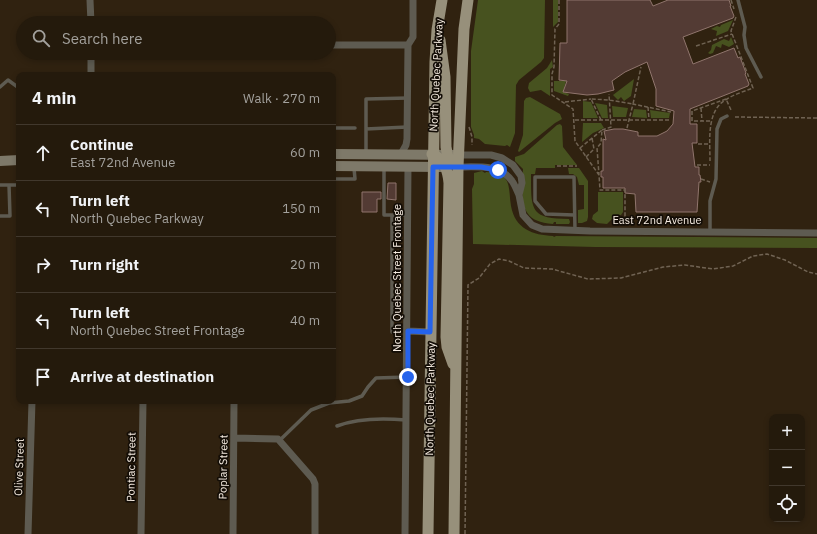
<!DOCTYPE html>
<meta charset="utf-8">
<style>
body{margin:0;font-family:"IBM Plex Sans",sans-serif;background:#2c2315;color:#f1f3f6}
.controls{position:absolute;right:12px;bottom:12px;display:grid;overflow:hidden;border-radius:8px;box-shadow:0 2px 6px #0003}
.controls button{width:36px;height:36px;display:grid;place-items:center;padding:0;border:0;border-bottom:1px solid #41382d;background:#241a0c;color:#f1f3f6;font:20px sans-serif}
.stop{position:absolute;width:12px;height:12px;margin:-9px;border:3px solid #2563eb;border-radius:50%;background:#fff}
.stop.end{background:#2563eb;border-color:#fff;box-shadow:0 1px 4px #0008}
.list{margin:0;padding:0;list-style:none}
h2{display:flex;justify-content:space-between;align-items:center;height:52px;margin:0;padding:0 16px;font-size:17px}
h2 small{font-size:13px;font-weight:400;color:#a3a19d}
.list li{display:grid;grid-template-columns:26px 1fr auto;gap:12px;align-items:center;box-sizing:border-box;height:56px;padding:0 16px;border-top:1px solid #41382d}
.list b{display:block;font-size:15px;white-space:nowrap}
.list p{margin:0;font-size:13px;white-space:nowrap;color:#a3a19d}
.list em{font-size:13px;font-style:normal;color:#a3a19d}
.icon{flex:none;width:22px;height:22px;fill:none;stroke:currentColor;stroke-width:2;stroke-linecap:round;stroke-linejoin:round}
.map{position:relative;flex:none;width:817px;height:534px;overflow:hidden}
.search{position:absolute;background:#241a0c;box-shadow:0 2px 6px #0003;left:16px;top:16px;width:320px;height:44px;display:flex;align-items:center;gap:10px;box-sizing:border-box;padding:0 14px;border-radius:22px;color:#a3a19d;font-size:15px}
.panel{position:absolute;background:#241a0c;box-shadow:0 2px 6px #0003;left:16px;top:72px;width:320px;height:332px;border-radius:8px}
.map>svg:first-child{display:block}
.green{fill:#47521f}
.building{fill:#533b34;stroke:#90756d}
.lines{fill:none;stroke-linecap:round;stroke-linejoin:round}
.path{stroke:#706353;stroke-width:1.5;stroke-dasharray:4 2;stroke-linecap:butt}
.lane{stroke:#5e5b51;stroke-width:3.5}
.street{stroke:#5e5b51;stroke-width:7}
.secondary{stroke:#7e7969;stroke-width:10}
.primary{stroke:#97907b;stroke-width:11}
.route{stroke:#2563eb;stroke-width:5}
.labels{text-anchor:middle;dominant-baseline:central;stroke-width:3.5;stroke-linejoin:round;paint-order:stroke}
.street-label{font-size:11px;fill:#f6ece1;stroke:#130d06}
</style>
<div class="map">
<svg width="817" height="534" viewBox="0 0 817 534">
<rect width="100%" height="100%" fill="#302210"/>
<path class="green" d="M478,0H545L544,58L541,62L519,80L516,85L515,133L510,147L507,145L505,146L485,144L479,139L474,138V135L471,127V51Z
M553,0H558V22L553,27Z
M733,20L728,31L716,36L717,31L711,29L717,26L720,27L721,25Z
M731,37L734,44L729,47L722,44L721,48L716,46L713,53L710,54L708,53L711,50L712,45L724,39L729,41Z
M552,60L553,67L550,69V96L541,90L530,92L528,88L529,83L547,68Z
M634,79L631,96L624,101L621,97L618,100L613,95Z
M554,81H566L563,92L569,94L568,96L554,91Z
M530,97L560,114L562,119L555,123L519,152L518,151L523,135L524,101L526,98Z
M583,101L591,102L598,118H583Z
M595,103L607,105L608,118H602Z
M612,106L628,108L626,117H613Z
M634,109L646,110L647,118L632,117Z
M650,110L670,113L669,118H651Z
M583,123H601L604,128L593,133L582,142Z
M560,124L562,126L563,147L577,165H555V168H536L535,174H531C531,210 530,219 569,219L570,222L569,224H556V222H554L553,224C517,222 522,197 523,169L515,161V157L524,154L557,125Z
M568,168H579L588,181V217L587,221L582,223H578V210L584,209V185H579L577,177L573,174H569Z
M482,171L485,173L486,172C513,172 508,188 511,206C515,229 533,235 553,236L554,237L556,236L817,238V248L595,247L473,244L472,189L474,184V173Z
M598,192H623V212L621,215H612V219L607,224L597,223L592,219L593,215L598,211Z"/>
<path class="building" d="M567,0H650L653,6L668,0H729L731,6H730L734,16L733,18L683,37L693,64L734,48L738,58L740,57L746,73L745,74L749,84L748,86L690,109V124H697V143H692L695,167H699V175H700L701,182H699L697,212H636L635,194L625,193V188H603V177H601V171H603V139L606,140L604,131L614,129H623L638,132V136H657L667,131L673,124L674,111L656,106V89L647,62L625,72L612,81L614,90L598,94L587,95L563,92L567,81L559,80L560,43H567Z
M388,183H396V200L387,199Z
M362,192H381V199H377V212H362Z"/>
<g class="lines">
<path class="path" d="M559,0V24L555,29L554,67L552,74V95L573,109L575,141L599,175L600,190H625V218
M731,0L734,9
M696,46L732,34
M565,102L591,99
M648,107L649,119
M701,108L702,121
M735,117L817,118
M575,120H669
M601,120L591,99L609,100L633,104L641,67
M710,121H692V111L726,99L731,110
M469,127L472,137V145
M627,128L633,104L671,112
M602,130L611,127L609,94
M698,144H710
M580,148L602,130L601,143L597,148L599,175
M586,157L594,149L592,138
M710,161C710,140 706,110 727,99C735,94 745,91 753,88L731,31L736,17
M697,165H710
M557,166H577
M701,179L710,182
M465,534L468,285L479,278L490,264L499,259L509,261L524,268L552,269L588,279L621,278L663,267L685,265L713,269L733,266L753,256L767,254L785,260L808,272L817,274"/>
<path class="lane" d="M738,0L745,27L744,35L746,48L761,77
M0,87L8,80L19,88
M333,128H355
M366,129L407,127
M366,153V99L408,98
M384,167V215H408
M333,179H355L354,168
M0,185H9
M574,215L546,214L535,201V177H574L575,231
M0,216H10L9,185H19
M710,232V201L716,179L717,129L721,119L727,116
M392,332V215
M337,426C358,418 383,418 406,420
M280,440L311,410L329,403L349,401L362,396L368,387L376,378L407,377"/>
<path class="street" d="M90,0L91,23
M329,45H408
M408,45L413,37V0
M91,75V53
M401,154L406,145L407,139L408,45
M459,155H491L502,158L513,165L521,176L522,183L519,195L523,215L532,225L542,229L590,231L817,233
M458,167C476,167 501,164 512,181C515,185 517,191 519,195
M408,331L431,332
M234,438L278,439L313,479L315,484V534
M28,534L32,401
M141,534L143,401
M233,534L234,401
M405,534L408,166"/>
<path class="secondary" d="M333,154L459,155
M0,161L19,160
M333,166L441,167"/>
<path class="primary" d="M440,40L445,77L446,147L448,158L457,166
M432,154C444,160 448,170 449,183L446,337L447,347L453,364
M428,534L435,62L437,30L442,0
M454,534L458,167L464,29L468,0"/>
</g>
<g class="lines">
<path class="route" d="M408,377V331L430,332L433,167H481L498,170"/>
</g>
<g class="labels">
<g class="street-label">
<text transform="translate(436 75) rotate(-87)">North Quebec Parkway</text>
<text x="657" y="220">East 72nd Avenue</text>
<text transform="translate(397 278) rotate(-90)">North Quebec Street Frontage</text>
<text transform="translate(430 399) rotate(-89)">North Quebec Parkway</text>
<text transform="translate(19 467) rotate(-88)">Olive Street</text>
<text transform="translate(131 467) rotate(-89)">Pontiac Street</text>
<text transform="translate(223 467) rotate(-89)">Poplar Street</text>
</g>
</g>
</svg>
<div class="controls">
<button>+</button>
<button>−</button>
<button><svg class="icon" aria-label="locate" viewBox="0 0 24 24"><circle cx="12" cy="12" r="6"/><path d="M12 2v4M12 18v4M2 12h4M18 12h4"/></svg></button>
</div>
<div class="stop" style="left:498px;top:170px"></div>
<div class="stop end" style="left:408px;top:377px"></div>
<div class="search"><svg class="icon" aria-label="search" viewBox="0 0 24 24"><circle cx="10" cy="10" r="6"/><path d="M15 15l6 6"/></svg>Search here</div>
<section class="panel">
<h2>4 min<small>Walk · 270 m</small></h2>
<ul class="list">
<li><svg class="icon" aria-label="ahead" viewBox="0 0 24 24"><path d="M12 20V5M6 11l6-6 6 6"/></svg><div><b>Continue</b><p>East 72nd Avenue</p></div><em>60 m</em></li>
<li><svg class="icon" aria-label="left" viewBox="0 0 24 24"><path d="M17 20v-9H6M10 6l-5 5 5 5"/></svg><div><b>Turn left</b><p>North Quebec Parkway</p></div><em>150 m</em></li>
<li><svg class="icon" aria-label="right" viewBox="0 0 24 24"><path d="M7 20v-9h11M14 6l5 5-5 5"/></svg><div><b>Turn right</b></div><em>20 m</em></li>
<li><svg class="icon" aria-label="left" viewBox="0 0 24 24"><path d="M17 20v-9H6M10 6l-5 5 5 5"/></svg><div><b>Turn left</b><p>North Quebec Street Frontage</p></div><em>40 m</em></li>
<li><svg class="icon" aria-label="arrive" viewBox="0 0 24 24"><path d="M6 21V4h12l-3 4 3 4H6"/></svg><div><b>Arrive at destination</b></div></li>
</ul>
</section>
</div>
